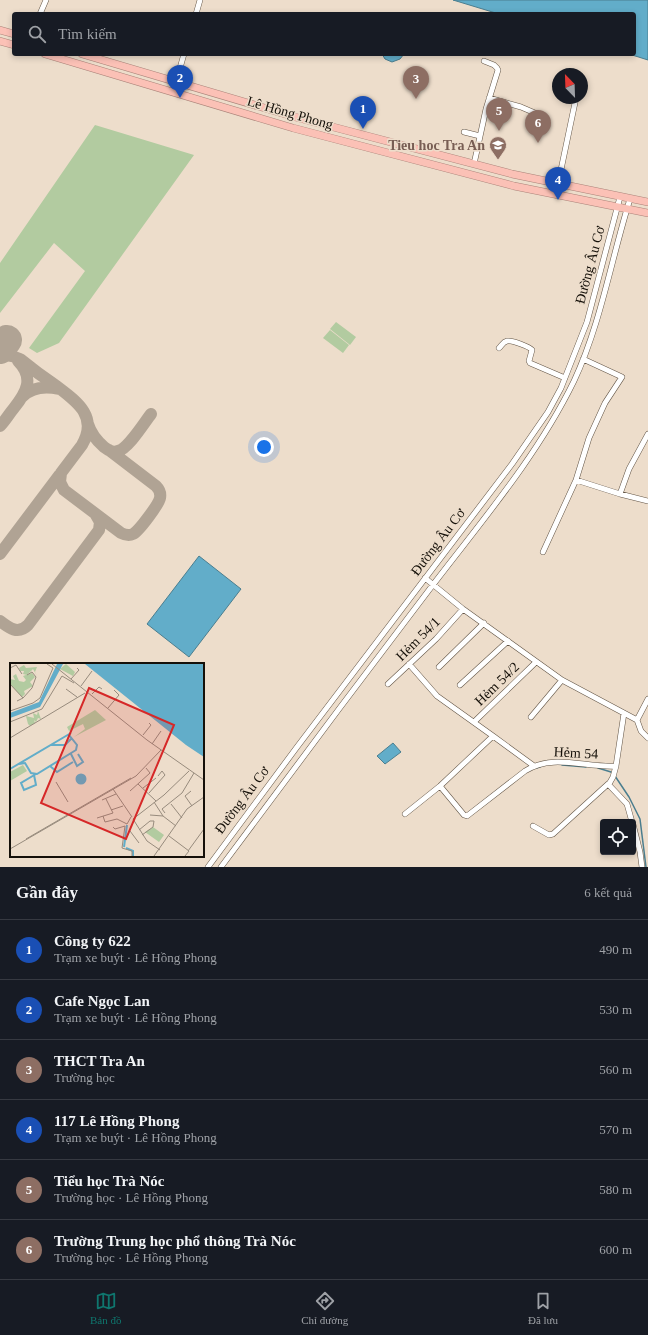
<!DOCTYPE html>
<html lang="vi">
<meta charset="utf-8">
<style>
body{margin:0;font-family:Georgia,serif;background:#20242c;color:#f1f3f6}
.controls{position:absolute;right:12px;bottom:12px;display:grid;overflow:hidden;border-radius:4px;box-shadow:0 2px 6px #0003}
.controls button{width:36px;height:36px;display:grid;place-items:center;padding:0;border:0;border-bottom:1px solid #363941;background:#171b24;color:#f1f3f6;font:20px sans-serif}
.compass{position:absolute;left:552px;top:68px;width:36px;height:36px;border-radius:50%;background:#171b24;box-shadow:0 2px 6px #0003;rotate:337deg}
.you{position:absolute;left:264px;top:447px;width:14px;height:14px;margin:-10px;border:3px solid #fff;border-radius:50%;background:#1a73e8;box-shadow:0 0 0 6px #1a73e833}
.badge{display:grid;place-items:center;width:26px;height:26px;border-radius:50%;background:#0f766e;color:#fff;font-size:13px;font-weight:700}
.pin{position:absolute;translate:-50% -33px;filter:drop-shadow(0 1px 2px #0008)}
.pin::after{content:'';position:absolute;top:21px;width:14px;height:12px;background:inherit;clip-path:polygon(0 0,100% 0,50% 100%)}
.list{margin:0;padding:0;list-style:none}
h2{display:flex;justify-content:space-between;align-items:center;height:52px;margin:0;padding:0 16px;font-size:17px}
h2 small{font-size:13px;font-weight:400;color:#9ea1a6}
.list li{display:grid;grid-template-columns:26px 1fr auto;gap:12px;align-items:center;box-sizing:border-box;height:60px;padding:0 16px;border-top:1px solid #363941}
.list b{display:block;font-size:15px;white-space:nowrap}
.list p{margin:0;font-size:13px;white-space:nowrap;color:#9ea1a6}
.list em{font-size:13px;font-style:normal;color:#9ea1a6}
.icon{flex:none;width:22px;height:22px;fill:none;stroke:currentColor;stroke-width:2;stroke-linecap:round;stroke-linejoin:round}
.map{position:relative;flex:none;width:648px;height:867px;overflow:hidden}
.search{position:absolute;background:#171b24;box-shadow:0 2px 6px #0003;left:12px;right:12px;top:12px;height:44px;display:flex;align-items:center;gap:10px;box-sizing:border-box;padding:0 14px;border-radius:4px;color:#9ea1a6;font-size:15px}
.sheet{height:412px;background:#171b24}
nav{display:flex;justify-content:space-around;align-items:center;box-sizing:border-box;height:56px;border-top:1px solid #363941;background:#171b24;font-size:11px;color:#9ea1a6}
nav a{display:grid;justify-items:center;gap:2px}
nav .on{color:#0f766e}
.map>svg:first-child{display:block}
.green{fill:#b2cba0}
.water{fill:#62adc9;stroke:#4b7e8f}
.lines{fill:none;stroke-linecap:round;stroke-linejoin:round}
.stream{stroke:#4b7e8f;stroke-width:1.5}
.taxiway{stroke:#b0a394;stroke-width:12}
.runway{stroke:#b0a394;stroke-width:30}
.minor-casing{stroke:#625445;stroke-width:6}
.highway-casing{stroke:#aa8379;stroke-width:8}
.minor{stroke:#fff;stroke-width:5}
.highway{stroke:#fbc1b6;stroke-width:7}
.labels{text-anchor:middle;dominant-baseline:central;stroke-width:3;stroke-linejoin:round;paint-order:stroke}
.street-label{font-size:14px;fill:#151009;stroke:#edddcb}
.education-label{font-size:14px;font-weight:bold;fill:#785e54;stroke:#edddcb;text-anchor:end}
.inset-river{fill:none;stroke:#62adc9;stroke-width:2}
.inset-road{fill:none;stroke:#978b7d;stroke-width:1}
.view{fill:#d62828;fill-opacity:0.15;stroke:#d62828;stroke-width:2}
.inset-edge{fill:none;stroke:#151009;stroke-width:2}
</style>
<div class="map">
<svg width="648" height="867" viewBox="0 0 648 867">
<rect width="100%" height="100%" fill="#edddcb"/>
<path class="green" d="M95,125L194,155L59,343L37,353L29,348L85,271L54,243L0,313V263Z
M336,322L356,337L350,345L330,329Z
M330,330L349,345L343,353L323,338Z"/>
<path class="water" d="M453,0H648V60L629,54H634V14H499Z
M382,54H404L400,59L392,62L385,59Z
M199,556L241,589L189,657L147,624Z
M393,743L401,752L385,764L377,756Z"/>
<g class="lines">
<path class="stream" d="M562,765L586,767
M536,768L540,767
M598,768L611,772L612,774
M615,776L629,797L640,819L646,867"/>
<path class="taxiway" d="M0,354L12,356L20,359C31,368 43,377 55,385C76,401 99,416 82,445L0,554
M22,397C32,387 45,386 59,389
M88,424C91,434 96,440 104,447C108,450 112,453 118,451C128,449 144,423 151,414
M0,426C5,421 9,414 14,408C26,393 35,378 18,361
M61,473L60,482L64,490L121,533C125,535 129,536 133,534C139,531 159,504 160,498C161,493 159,489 156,486L109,450
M0,621C9,628 18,635 28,625L99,530L100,522L96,515"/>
<path class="runway" d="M0,349L7,340"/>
<g class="minor-casing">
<path id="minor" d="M40,14L46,0
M196,14L200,0
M176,82L184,54
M489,98L521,107L542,116
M464,132L480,136
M474,164L486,109L498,70L497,68L494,65L484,61
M558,184L576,98
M499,348C502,345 503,342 507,341C512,340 530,347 532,350L529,361L530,363L565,378
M576,480L620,494L648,501
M620,494L629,469L648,434
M543,552L576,480L589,438L605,403L622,377L583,359
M425,578L463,609L562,680L637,720
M439,667L484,623
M388,684L436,639L463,609
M460,685L508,641
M648,699L637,720L641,731L648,738
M531,717L562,680
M474,722L536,662
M493,736L534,766
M609,784L613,777L616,766
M440,786L464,815L467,816L525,771C553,753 585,768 616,766L624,713
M405,814L440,786L493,736L437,696L409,664
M633,824L640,852L642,867
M533,826L549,835L553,834L608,784L627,804L632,822
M208,867L297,747L512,464L548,412L561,388L587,322L620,197
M221,867C290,774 359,682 429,590C480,523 537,457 574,381C601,323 611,260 630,199"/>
</g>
<g class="highway-casing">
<path id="highway" d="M0,30L14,34
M0,41L14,45
M45,54L293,128L514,186L648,213
M82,54L295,117L512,174L648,202"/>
</g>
<use href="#minor" class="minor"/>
<use href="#highway" class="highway"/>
</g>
<defs>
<g id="school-pin" transform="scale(0.9)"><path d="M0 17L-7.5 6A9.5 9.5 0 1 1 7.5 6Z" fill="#8d6e63" stroke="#edddcb"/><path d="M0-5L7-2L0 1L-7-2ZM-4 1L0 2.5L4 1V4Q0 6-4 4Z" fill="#fff"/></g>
</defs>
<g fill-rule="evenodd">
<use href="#school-pin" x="498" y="145"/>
</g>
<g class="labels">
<g class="street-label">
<text transform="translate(290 113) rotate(16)">Lê Hồng Phong</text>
<text transform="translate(590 265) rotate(-75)">Đường Âu Cơ</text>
<text transform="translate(438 542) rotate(-53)">Đường Âu Cơ</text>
<text transform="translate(418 639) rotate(-45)">Hẻm 54/1</text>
<text transform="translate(497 684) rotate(-44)">Hẻm 54/2</text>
<text transform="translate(576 753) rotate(3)">Hẻm 54</text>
<text transform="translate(242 800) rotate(-53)">Đường Âu Cơ</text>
</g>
<g class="education-label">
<text x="485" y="145">Tieu hoc Tra An</text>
</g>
</g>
<g transform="translate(10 663)">
<rect width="194" height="194" fill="#edddcb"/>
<path d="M56,1L65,9L63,13L50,6ZM14,2L16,5L27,4L25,9L27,13L23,6L17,12L13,11L14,8H10L9,5ZM22,10L25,14L20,19L23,23L14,28L15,31L12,34L0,21V16L5,17L3,13L6,11L9,18L14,19L16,17L13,13ZM85,47L96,57L64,74L75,66L73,61L59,68L57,64ZM28,48L31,56L28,55L26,59L24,57L25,60L20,63L18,61L16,53L24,55L23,50L27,52ZM13,102L17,108L0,118V109ZM143,164L154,172L149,179L135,169Z" fill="#b2cba0"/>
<path d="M47,1H53L30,44L0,55V50L29,39ZM75,1H194V94L176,82ZM65.5 116a5.5 5.5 0 1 1 11 0a5.5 5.5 0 1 1-11 0Z" fill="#62adc9"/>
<path class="inset-river" d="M41,82H55L62,75M61,91L67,103L73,99L68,91M9,101L15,100L21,110L27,111L66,87L67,82L59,72M40,103L47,109L63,99M0,106L61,70M24,112L26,122L14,127L11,120L26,111M114,184L117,162M116,185L123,188V193"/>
<path class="inset-road" d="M42,1L137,77L194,117M0,5L6,2L12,11M61,16L69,7L67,5M0,21L13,35L7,38M71,23L82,8M56,26L67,34M82,31L89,24L92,26M13,35L22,25L26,14L22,9L17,12M98,45L109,32L104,27M0,48L23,40L30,35L43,5L37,1M0,59L32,46L52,13L64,20M133,72L141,62L139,60M0,75L75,30M142,81L151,68M46,119L58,139M128,121L146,138M133,125L146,115M103,126L122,154M120,128L140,110L136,105M181,128L175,133L182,143M139,130L155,112L152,108L148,113M92,137L106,131M144,139L153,153M161,141L172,155M101,147L113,143M155,150L152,146L172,130L184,110M140,152L153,153L166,163M93,153L95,159L107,156L117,161L121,154M87,155L103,150L96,136M103,164L105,166L115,163L112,185L122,188V193M129,167L140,158H144L143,164L132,172M120,168L129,180M159,173L179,188L175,193M16,176L121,115M0,186L126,113L151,87M150,187L137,178L123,156L154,132L179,108M178,188L194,166M144,193L177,146L194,134"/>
<path class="view" d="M79,25L164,62L116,176L31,140Z"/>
<rect width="194" height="194" class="inset-edge"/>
</g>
</svg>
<div class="controls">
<button><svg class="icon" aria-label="locate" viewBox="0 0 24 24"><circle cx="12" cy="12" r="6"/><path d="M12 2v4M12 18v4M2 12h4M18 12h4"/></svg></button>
</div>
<svg class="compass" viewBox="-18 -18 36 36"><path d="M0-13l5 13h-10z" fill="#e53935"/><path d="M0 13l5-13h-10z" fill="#9ea1a6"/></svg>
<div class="you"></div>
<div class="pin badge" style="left:363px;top:129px;background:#1a4fb4">1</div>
<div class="pin badge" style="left:180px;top:98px;background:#1a4fb4">2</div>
<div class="pin badge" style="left:416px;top:99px;background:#8d6e63">3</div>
<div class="pin badge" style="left:558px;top:200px;background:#1a4fb4">4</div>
<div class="pin badge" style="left:499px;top:131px;background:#8d6e63">5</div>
<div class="pin badge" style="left:538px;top:143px;background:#8d6e63">6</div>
<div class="search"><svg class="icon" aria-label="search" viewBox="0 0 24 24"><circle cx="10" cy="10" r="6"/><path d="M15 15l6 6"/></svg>Tìm kiếm</div>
</div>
<section class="sheet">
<h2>Gần đây<small>6 kết quả</small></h2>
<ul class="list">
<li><span class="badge" style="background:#1a4fb4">1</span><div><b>Công ty 622</b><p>Trạm xe buýt · Lê Hồng Phong</p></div><em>490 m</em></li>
<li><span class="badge" style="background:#1a4fb4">2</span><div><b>Cafe Ngọc Lan</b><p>Trạm xe buýt · Lê Hồng Phong</p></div><em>530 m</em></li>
<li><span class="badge" style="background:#8d6e63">3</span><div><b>THCT Tra An</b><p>Trường học</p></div><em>560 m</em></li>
<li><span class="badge" style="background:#1a4fb4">4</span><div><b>117 Lê Hồng Phong</b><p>Trạm xe buýt · Lê Hồng Phong</p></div><em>570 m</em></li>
<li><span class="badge" style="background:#8d6e63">5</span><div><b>Tiểu học Trà Nóc</b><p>Trường học · Lê Hồng Phong</p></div><em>580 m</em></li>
<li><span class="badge" style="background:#8d6e63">6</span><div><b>Trường Trung học phổ thông Trà Nóc</b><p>Trường học · Lê Hồng Phong</p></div><em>600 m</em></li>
</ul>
</section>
<nav>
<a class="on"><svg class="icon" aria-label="map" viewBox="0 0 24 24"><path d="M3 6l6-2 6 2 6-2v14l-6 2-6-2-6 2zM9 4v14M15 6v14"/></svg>Bản đồ</a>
<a><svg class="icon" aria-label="directions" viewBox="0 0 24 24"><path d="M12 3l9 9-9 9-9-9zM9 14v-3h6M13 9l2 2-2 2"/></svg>Chỉ đường</a>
<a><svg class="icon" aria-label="saved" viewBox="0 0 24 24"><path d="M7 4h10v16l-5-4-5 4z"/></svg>Đã lưu</a>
</nav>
